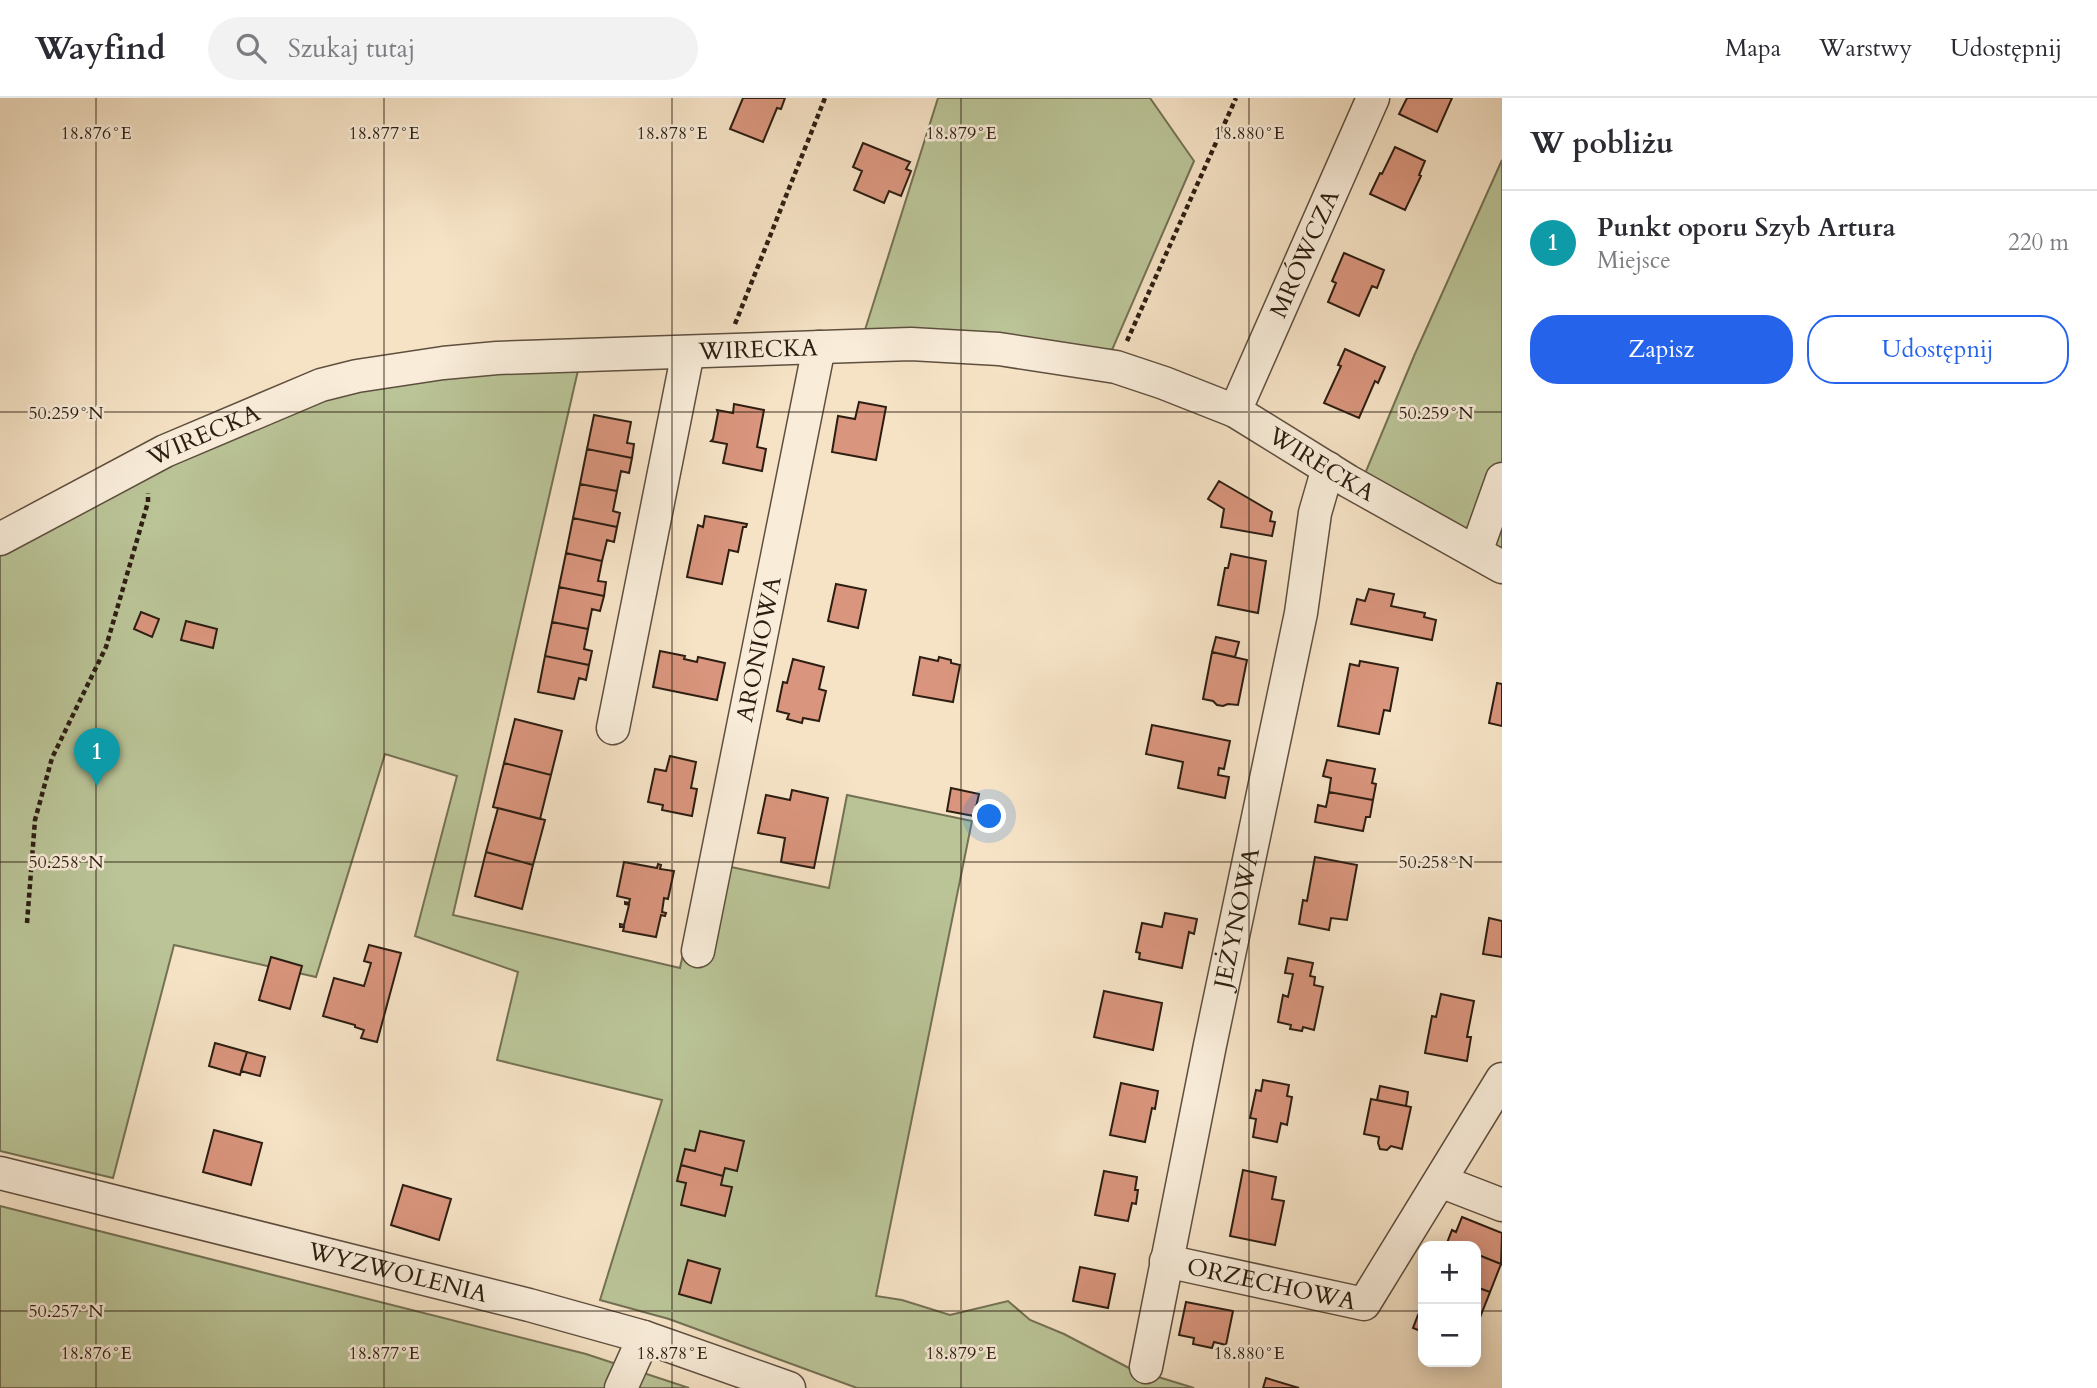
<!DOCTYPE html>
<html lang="pl">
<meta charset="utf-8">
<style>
body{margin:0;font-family:Cardo,serif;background:#f2f2f3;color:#2b2b33}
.controls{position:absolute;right:21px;bottom:21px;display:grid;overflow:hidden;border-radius:14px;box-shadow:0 4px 18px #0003}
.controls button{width:63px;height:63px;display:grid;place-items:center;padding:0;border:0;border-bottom:2px solid #e1e1e2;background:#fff;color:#2b2b33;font:35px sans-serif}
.you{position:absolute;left:990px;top:719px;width:24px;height:24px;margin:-18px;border:5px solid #fff;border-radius:50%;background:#1a73e8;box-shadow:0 0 0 10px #1a73e833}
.badge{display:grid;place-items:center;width:46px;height:46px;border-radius:50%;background:#2563eb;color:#fff;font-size:23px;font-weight:700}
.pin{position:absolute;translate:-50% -58px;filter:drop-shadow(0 2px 4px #0008)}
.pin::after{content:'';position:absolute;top:37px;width:24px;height:21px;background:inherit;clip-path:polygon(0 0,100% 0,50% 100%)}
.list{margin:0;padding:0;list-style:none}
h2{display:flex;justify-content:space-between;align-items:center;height:91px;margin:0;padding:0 28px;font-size:30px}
h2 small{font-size:23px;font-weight:400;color:#7c7c81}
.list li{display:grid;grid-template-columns:46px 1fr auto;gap:21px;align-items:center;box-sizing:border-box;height:105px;padding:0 28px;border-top:2px solid #e1e1e2}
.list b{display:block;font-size:26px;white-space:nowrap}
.list p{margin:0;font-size:23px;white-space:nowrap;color:#7c7c81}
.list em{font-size:23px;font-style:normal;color:#7c7c81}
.actions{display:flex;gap:14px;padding:21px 28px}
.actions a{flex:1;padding:16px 0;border:2px solid #2563eb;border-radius:28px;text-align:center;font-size:24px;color:#2563eb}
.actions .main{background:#2563eb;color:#fff}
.icon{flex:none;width:38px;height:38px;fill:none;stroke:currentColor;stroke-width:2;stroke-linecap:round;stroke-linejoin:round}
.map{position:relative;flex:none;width:1502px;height:1290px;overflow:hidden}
header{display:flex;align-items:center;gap:42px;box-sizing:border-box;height:98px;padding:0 35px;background:#fff;border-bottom:2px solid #e1e1e2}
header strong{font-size:33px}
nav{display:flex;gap:38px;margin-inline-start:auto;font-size:24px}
.search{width:490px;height:63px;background:#f2f2f3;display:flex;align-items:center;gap:18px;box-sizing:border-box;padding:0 24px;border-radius:38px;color:#7c7c81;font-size:26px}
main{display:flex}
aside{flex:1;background:#fff}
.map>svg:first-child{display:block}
.green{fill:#bac497;stroke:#747154;stroke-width:2}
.building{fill:#d9957d;stroke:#2d1e12;stroke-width:2}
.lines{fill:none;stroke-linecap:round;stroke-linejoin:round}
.minor-casing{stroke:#5f4f3f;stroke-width:35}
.path{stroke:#2d1e12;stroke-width:4.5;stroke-dasharray:5 3.5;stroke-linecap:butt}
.minor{stroke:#f9edda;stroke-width:32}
.ticks{fill:none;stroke:#2d1e12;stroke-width:2;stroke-opacity:0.45}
.labels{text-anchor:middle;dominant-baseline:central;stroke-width:5;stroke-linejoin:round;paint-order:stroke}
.street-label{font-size:24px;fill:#2d1e12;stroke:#f9edda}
.ticks-label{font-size:18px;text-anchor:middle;fill:#2d1e12;stroke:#f9edda;stroke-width:5;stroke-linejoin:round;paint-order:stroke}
</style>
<header>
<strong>Wayfind</strong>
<div class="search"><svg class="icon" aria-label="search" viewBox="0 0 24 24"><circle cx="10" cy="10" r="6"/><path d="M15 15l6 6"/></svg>Szukaj tutaj</div>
<nav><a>Mapa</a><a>Warstwy</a><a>Udostępnij</a></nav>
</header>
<main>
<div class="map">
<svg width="1502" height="1290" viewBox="0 0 1502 1290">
<rect width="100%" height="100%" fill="#f6e3c6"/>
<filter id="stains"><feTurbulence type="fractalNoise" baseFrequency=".00286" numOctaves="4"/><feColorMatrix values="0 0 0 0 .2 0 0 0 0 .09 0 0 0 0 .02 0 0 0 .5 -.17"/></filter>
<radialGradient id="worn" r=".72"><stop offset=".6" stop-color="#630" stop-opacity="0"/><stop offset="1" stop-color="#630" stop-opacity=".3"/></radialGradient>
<path class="green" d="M938,0H1150L1194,63L1112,252L864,235Z
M1502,62V457L1364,378L1414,258Z
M579,268L453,817L680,870L703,763L829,790L847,697L972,723L876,1198L902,1202L950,1217L1008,1203L1030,1222L1064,1236L1129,1270L1194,1290H857L669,1221L600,1202L662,1002L497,962L518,874L415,838L457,678L385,656L316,879L174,847L113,1080L0,1053V455L115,395L255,327L325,296L386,285Z
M0,1108L586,1256L689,1290H0Z"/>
<path class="building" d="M743,0H785L781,11L777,10L763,44L730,31Z
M1407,0H1452L1437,34L1399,16Z
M863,45L910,64L906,71L911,73L901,98L889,93L884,105L854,92L862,73L853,69Z
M1395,49L1425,63L1419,77L1421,78L1405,112L1370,96L1380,75L1382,76Z
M1344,155L1384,172L1377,190L1372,188L1359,218L1328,204L1336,185L1332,183Z
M1345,251L1385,269L1378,285L1375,283L1359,320L1324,305L1341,268L1338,267Z
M859,304L886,309L876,362L832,354L838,318L855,321Z
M734,306L764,312L757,349L766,351L762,373L723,365L727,346L711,343L713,341L718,315L717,312L733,315Z
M594,317L631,324L627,345L634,346L632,360L587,351Z
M587,351L632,360L629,375L621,373L617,393L580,386Z
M1219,383L1272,414L1270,423L1275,424L1272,438L1221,429L1224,411L1208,401Z
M580,386L617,393L613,413L620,415L617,429L573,420Z
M705,418L747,426L746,429H743L738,454L729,452L722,486L687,479L698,427L703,429Z
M573,420L617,429L614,444L607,442L602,463L566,455Z
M566,455L602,463L598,483L606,484L604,498L559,489Z
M1231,456L1266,463L1258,515L1218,507L1225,470H1228Z
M836,486L866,492L858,530L828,523Z
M559,489L604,498L600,513L592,511L588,531L552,524Z
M1369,491L1394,496L1391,508L1425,515L1424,519L1436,522L1432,542L1351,526L1357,501L1365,503Z
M141,514L159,521L152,539L134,531Z
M186,523L217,531L213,550L181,542Z
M552,524L588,531L584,551L592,553L589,567L545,558Z
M1216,539L1239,544L1235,559L1212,554Z
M660,553L685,558L684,561L697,564L698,559L725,565L717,602L653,589Z
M1212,554L1247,562L1238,607L1228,606L1223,608L1217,607L1213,603L1203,601Z
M545,558L589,567L586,582L579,580L574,601L538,594Z
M920,559L938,563L939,559L951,562V565L960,567L953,604L913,597Z
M793,561L824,569L819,591L826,593L819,623L803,620L802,625L787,621L789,616L777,613L783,584L787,585Z
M1360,563L1398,570L1390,613L1384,612L1379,636L1338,628L1350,566L1359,568Z
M1497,585L1502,586V628L1489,625Z
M515,621L562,633L551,677L504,665Z
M1152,627L1230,643L1224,671L1219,670L1218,677L1229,679L1225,700L1178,690L1183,664L1146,656Z
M670,658L696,664L691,690L697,691L692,718L662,712L663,707L648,704L655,671L666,673Z
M1327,662L1375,671L1372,685L1376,686L1373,702L1329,694L1331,680L1323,678Z
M504,665L551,677L540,721L493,709Z
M951,690L979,696L974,718L947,713Z
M792,692L828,700L814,770L781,764L785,740L758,735L766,697L790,702Z
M1329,694L1373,702L1370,719H1366L1363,733L1315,724L1318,707L1326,709Z
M498,710L545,722L533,767L486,754Z
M486,754L533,767L522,811L475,798Z
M1315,759L1357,767L1347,822L1331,820L1329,832L1299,826L1303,802L1307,803Z
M624,764L657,770L658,766L661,767L660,771L674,773L668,801L664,800L662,814L666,815L665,818L661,817L656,839L623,833L624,829H620V826L624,827L629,807L625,806V804L629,805L630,801L617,798Z
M1165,815L1197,821L1194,836L1189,834L1182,870L1139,861L1140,855L1136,854L1142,825L1162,829Z
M1489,820L1502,823V859L1483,856Z
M369,847L401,855L377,944L361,940L364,932L355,929V927L323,918L334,880L364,888L371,865L364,863Z
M271,859L302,868L290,911L259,902Z
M1288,860L1313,865L1310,878L1315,879L1314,887L1323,889L1314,932L1303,929L1302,933L1290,931L1291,927L1278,924L1283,897L1288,899L1293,876L1285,875Z
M1104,893L1162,905L1153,952L1094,939Z
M1441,896L1474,903L1467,939H1471L1467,963L1425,955L1432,918L1436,919Z
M215,945L247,954L240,977L209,968Z
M247,954L265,959L260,978L241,973Z
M1263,982L1289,987L1287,998L1292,999L1287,1027L1281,1025L1277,1044L1253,1039L1256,1021L1250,1020L1256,992L1261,993Z
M1121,985L1158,993L1155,1011L1152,1010L1145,1044L1110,1037Z
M1380,988L1408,994L1406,1008L1377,1002Z
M1371,1001L1411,1009L1402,1051L1391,1048L1387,1052L1380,1051L1378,1045L1379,1039L1364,1036Z
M214,1032L262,1045L251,1087L203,1074Z
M700,1033L744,1043L737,1073L725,1070L723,1078L681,1067L685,1051L695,1053Z
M681,1067L723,1078L721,1087L732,1089L725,1118L681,1107L686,1085L677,1083Z
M1243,1072L1276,1079L1272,1101L1284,1103L1275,1147L1230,1138Z
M1104,1073L1137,1079L1135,1092H1138L1136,1106L1132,1105L1128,1123L1095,1117Z
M403,1087L451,1101L439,1142L391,1127Z
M1462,1119L1502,1135L1501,1166L1476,1156V1148H1455L1447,1145L1452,1132L1456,1134Z
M1476,1156L1501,1166L1490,1194L1476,1189Z
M688,1162L720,1171L711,1205L679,1196Z
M1080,1169L1115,1176L1108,1210L1073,1203Z
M1476,1189L1490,1194L1479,1222L1476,1221Z
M1186,1204L1233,1213L1226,1247L1214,1244L1212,1250L1193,1246L1194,1240L1179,1237Z
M1423,1215V1234L1413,1230L1418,1217L1422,1219Z
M1266,1280L1299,1290H1263Z"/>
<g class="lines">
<g class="minor-casing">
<g id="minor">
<path id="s1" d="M1235,313L1373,0"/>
<path id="s2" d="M0,441L165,353L321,287L357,278L443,265L497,260L911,246L999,251L1116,269L1164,285L1235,313L1348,383L1502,469"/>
<path d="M1476,454L1502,381"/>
<path d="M613,630L688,254"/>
<path id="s3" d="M698,853L819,249"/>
<path id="s4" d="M0,1075L529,1207L644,1239L789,1290"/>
<path d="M1440,1083L1502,1107"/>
<path id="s5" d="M1166,1163L1364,1206L1502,981"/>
<path id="s6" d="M1146,1269L1210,947L1301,515L1315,415L1328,370"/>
<path d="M621,1290L644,1239"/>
</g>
</g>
<path class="path" d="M735,226L825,0
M1127,243L1236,0
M27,825L35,722L52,660L106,549L148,404V395"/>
<use href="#minor" class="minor"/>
</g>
<path class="ticks" d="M96,0V1290M384,0V1290M672,0V1290M961,0V1290M1249,0V1290M0,314H1502M0,764H1502M0,1213H1423M1476,1213H1502"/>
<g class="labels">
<g class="street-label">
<text stroke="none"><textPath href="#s1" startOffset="172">MRÓWCZA</textPath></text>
<text stroke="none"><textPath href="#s2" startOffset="796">WIRECKA</textPath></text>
<text stroke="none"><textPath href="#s2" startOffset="229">WIRECKA</textPath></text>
<text stroke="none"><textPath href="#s2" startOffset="1384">WIRECKA</textPath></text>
<text stroke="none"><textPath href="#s3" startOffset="308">ARONIOWA</textPath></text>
<text stroke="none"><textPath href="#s6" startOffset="458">JEŻYNOWA</textPath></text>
<text stroke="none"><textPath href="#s4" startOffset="410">WYZWOLENIA</textPath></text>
<text stroke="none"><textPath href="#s5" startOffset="108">ORZECHOWA</textPath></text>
</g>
</g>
<g class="ticks-label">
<text x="96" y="41">18.876°E</text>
<text x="384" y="41">18.877°E</text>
<text x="672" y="41">18.878°E</text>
<text x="961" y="41">18.879°E</text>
<text x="1249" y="41">18.880°E</text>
<text x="66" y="321">50.259°N</text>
<text x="1436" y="321">50.259°N</text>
<text x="66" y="770">50.258°N</text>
<text x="1436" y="770">50.258°N</text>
<text x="66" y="1219">50.257°N</text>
<text x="96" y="1261">18.876°E</text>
<text x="384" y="1261">18.877°E</text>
<text x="672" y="1261">18.878°E</text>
<text x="961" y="1261">18.879°E</text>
<text x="1249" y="1261">18.880°E</text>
</g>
<rect width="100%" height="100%" filter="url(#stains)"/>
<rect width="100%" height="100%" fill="url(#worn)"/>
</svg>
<div class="controls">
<button>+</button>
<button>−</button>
</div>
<div class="you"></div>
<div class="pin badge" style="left:97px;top:688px;background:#0f9aa8">1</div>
</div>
<aside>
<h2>W pobliżu<small></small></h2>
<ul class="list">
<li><span class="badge" style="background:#0f9aa8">1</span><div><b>Punkt oporu Szyb Artura</b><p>Miejsce</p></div><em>220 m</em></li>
</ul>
<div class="actions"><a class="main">Zapisz</a><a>Udostępnij</a></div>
</aside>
</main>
